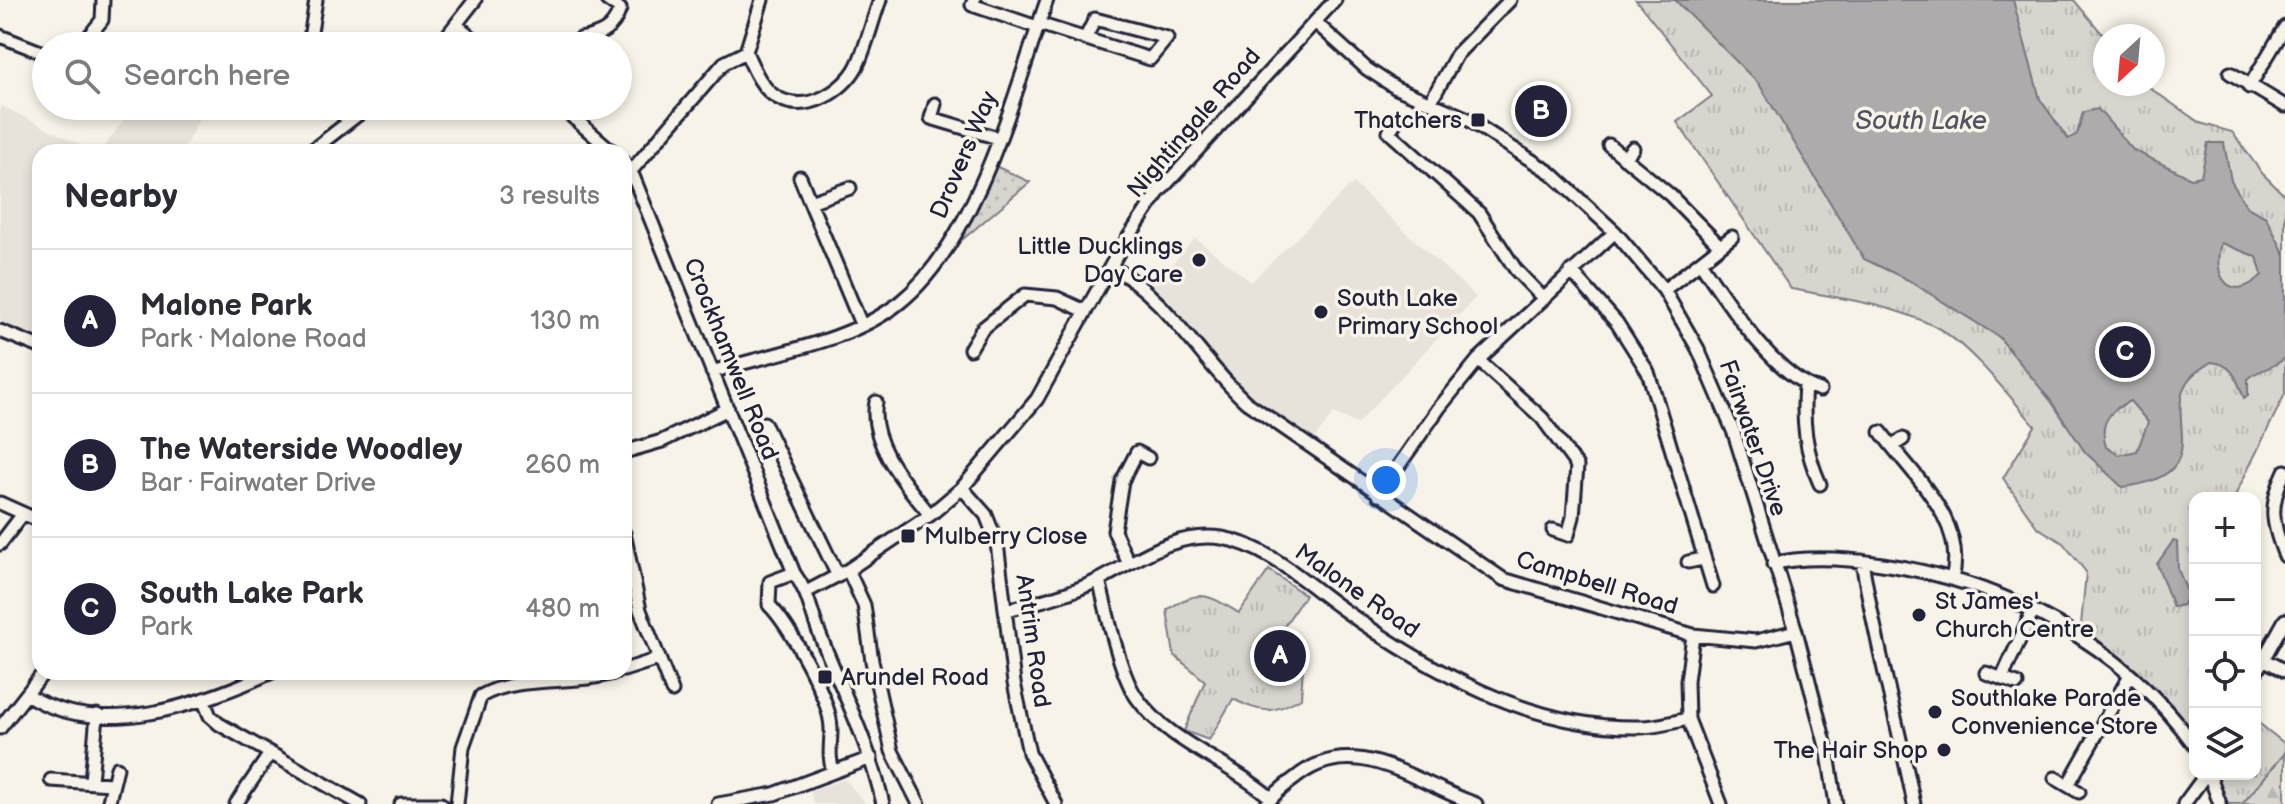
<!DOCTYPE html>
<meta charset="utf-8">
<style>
body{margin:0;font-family:"Balsamiq Sans",sans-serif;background:#f2f2f3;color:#2b2b33}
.controls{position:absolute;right:24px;bottom:24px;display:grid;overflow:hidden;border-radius:16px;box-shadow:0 4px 12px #0003}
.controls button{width:72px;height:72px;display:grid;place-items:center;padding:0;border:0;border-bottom:2px solid #e1e1e2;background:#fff;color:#2b2b33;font:40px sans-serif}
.compass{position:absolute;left:2093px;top:24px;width:72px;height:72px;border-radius:50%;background:#fff;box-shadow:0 4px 12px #0003;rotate:206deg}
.you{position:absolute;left:1386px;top:480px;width:28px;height:28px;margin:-20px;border:6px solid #fff;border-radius:50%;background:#1a73e8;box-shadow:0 0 0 12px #1a73e833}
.badge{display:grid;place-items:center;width:52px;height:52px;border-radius:50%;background:#22223b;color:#fff;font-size:26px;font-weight:700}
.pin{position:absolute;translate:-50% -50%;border:4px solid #fff;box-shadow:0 2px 8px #0006}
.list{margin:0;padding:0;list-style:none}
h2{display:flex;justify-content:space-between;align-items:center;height:104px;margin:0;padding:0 32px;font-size:34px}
h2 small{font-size:26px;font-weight:400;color:#7c7c81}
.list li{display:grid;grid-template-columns:52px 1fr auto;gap:24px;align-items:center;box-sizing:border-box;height:144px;padding:0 32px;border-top:2px solid #e1e1e2}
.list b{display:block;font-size:30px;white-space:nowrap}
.list p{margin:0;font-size:26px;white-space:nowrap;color:#7c7c81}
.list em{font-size:26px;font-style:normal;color:#7c7c81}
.icon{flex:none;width:44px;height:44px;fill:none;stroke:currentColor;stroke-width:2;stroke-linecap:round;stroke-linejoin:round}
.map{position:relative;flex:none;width:2285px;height:804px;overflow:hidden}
.search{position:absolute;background:#fff;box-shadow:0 4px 12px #0003;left:32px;top:32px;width:600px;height:88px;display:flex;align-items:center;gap:20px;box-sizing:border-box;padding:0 28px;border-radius:44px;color:#7c7c81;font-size:30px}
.panel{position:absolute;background:#fff;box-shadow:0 4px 12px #0003;left:32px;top:144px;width:600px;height:536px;border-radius:24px}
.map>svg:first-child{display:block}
.built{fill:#e7e3db}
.grass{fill:url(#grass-dots);stroke:#7d7c85;stroke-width:2}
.forest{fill:url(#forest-firs);stroke:#7d7c85;stroke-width:2}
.park{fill:url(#park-tufts);stroke:#7d7c85;stroke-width:2}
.water{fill:#aeabad;stroke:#76747f;stroke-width:2;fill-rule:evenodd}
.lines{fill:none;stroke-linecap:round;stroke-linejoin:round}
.minor-casing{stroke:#22223b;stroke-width:17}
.minor{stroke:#f7f3e8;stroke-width:11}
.poi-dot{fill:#22223b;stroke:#f7f3e8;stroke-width:3}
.labels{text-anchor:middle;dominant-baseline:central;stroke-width:7;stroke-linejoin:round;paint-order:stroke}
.poi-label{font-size:24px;fill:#22223b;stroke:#f7f3e8;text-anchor:start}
.street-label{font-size:24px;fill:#22223b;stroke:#f7f3e8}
.water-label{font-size:26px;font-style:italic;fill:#535263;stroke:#f7f3e8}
</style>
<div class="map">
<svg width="2285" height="804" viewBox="0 0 2285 804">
<defs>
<pattern id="grass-dots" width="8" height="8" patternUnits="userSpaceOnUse" patternTransform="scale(2)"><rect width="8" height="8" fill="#d8d5cf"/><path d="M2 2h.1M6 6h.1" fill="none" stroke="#b9b7b3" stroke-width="1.8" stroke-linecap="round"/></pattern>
<pattern id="forest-firs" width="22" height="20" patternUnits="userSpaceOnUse" patternTransform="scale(2)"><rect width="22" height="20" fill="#d8d5cf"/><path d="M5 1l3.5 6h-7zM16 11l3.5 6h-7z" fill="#b9b7b3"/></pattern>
<pattern id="park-tufts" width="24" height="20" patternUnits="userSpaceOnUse" patternTransform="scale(2)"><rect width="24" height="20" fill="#d8d5cf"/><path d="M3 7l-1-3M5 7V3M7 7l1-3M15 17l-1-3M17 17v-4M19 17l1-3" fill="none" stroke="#b9b7b3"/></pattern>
</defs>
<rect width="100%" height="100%" fill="#f7f3e8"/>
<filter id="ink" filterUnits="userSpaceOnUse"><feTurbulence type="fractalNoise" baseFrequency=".0125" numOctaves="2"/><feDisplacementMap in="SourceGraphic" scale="16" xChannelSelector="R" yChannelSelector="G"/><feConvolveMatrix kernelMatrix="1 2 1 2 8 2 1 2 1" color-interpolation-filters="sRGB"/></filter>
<g filter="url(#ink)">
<path class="built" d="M0,105L95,152H40V339L0,321Z
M134,106H206L182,152H100Z
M1353,183L1476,297L1357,424L1334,413L1311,443L1217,371L1197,348L1178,313L1153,286L1195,238L1251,282Z
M845,779L866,804H814L810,791Z"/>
<path class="grass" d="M993,165L1030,182L955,246L980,203Z"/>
<path class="forest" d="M2285,753V804H2242Z"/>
<path class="park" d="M1636,0H2074L2105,37V84H2144L2200,123L2232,132L2262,173L2285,196V394L2234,498H2195V736L2177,713L2081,625L2086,572L2063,543L2037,527L2003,478L2035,426C2010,397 1968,343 1934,326C1890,304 1839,298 1791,289L1677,122L1712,96Z
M1269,570L1305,595L1279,634L1304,651L1301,698C1271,715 1262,713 1233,699L1209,740L1184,731L1205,681L1174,655L1167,610C1199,588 1207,594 1239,613Z
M2255,720L2285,744V753L2242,804H2226L2218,774H2255Z"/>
<path class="water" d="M1675,0H2013L2040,99L2068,139L2077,134L2083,112L2098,109L2133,150L2191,178L2201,176L2208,143H2224L2231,181L2247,207L2266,217L2285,255V358C2271,370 2258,369 2248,379V395L2244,398C2236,379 2234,364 2211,362C2205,366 2196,371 2191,377C2158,412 2223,476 2122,487L2085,452L2051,401L1999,337L1908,280L1864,259L1759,84ZM2221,243L2257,257L2262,275C2231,305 2211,277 2221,243ZM2130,401L2148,422L2137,451L2119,455L2106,447C2099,424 2108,411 2130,401Z
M2173,541L2177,542L2178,569L2188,594L2183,605L2173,607L2157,564Z"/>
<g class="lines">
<g class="minor-casing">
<path id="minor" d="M974,0L972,5L1037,27
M1316,23L1367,69L1396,88L1466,118L1551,173L1615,232L1664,290L1698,349L1734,433L1796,631L1828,754L1836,804
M1039,24L1150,59L1167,38L1095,19L1085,39
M458,26L482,46
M0,36L46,54
M81,46L102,20L103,0
M314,46L311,32L316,0
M439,46L475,0
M575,46L580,39C601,35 613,30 620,9L607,0
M746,52C753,68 762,90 778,98C807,114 844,91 857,66C867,45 872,21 880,0
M2230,73L2285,106
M2249,87L2285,27
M1431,101L1457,54L1510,0
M935,104L931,118L998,138
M336,106L347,120
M560,106L613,152
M1395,123L1389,132L1479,213L1516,270L1542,297
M1609,145L1670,195L1720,246
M310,152L369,106
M1624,158L1633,148
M624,163L631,171L794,573C810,595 810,611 820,635C842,691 870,745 883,804
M631,171L724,63L746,52L762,0
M800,177L810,202
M850,188L810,202L861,324
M1700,262C1727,302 1774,376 1820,390
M1112,267C1169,299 1199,359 1246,402L1503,579L1693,635L1756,641L1796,631
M1571,271L1617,323L1648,372L1713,586
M1664,290L1732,237
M0,331L40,347
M970,349L982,329L1025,295L1057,298L1085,311
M1478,360L1542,418L1577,466L1573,517L1568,535L1553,530
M712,372C772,353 849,343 899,303C978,240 1014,93 1047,0
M1805,385C1802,420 1805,451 1820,484
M876,402C868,443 906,485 930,515
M764,423L838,576
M1881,432C1912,475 1968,521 1952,579
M1892,446L1903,439
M624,452L662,441L728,409
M760,453L773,448
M2285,471C2269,504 2271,522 2285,556
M962,488L986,515L997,543L1014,683L1029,753L1056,804
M1378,495L1439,408L1478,360L1615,232
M0,503L40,521
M624,533L640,610L672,691
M0,544L23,514
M1862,561C1875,642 1898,723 1914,804
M1128,562L1114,531L1122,481L1137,452L1148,458
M1688,562L1703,559
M1773,564C1807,555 1848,559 1882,564C2005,582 2122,644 2195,746
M848,570L864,605L872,661L892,751L919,804
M794,573L770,582L769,605C789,624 831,700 831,729C831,745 828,755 833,772
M1099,580C1107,611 1119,673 1137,698C1169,743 1230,762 1271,798
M808,591L848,570L930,515L962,488L1037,399L1118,253L1158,193L1335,0
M1007,610C1038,602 1070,594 1099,580C1138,560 1175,531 1222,538C1266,545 1306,583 1341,608C1426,669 1532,730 1641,727C1656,727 1673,722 1688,719
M1693,635L1687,681L1688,719L1721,804
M2263,659L2285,671
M624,670L658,659
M1986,673L2017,684
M2255,674L2285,620
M2002,678L2033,610
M28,695C101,741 202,704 272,672
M203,699L210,716L219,724L360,804
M0,728L44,672
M2209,774L2220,804
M2055,778L2079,792
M51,780L111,784
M91,781L97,715
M2068,785L2130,675
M109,801L117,768
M236,804L269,755
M401,804H441
M457,804L463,747L481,696C520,674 574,686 617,672
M718,804L774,794L871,758
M1267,804C1274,794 1284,786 1294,779C1354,729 1414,783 1476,804
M2184,804L2206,774"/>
</g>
<use href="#minor" class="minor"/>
</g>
</g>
<g class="poi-dot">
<rect x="1470" y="112" width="16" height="16" rx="4"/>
<circle cx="1199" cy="260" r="8"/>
<circle cx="1321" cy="312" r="8"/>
<rect x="900" y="528" width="16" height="16" rx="4"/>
<circle cx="1919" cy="615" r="8"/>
<rect x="817" y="669" width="16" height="16" rx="4"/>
<circle cx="1935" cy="712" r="8"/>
<circle cx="1944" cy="750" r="8"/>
</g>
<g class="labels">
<g class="poi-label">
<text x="1462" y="120" text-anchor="end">Thatchers</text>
<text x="1183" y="246" text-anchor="end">Little Ducklings<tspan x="1183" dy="28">Day Care</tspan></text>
<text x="1337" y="298">South Lake<tspan x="1337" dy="28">Primary School</tspan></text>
<text x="924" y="536">Mulberry Close</text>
<text x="1935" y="601">St James'<tspan x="1935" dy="28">Church Centre</tspan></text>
<text x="841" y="677">Arundel Road</text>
<text x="1951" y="698">Southlake Parade<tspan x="1951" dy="28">Convenience Store</tspan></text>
<text x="1928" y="750" text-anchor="end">The Hair Shop</text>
</g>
<g class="street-label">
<text transform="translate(1194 123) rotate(-49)">Nightingale Road</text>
<text transform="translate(964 155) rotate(-67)">Drovers Way</text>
<text transform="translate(731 359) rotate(68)">Crockhamwell Road</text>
<text transform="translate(1753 438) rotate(71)">Fairwater Drive</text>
<text transform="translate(1597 583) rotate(17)">Campbell Road</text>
<text transform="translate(1357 591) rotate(35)">Malone Road</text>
<text transform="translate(1033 641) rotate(82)">Antrim Road</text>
</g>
<g class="water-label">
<text x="1921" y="121">South Lake</text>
</g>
</g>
</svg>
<div class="controls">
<button>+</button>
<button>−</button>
<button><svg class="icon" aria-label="locate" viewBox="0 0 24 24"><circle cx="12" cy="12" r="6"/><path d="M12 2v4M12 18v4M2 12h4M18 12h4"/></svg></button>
<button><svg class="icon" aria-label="layers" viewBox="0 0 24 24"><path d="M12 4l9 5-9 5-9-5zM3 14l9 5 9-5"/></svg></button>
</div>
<svg class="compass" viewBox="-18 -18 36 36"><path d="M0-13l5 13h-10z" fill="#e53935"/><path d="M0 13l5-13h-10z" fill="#7c7c81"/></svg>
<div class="you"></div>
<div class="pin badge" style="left:1280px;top:656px">A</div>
<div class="pin badge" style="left:1541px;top:111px">B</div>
<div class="pin badge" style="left:2125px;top:352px">C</div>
<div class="search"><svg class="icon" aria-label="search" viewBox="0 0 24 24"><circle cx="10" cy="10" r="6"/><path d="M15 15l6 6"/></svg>Search here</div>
<section class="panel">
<h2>Nearby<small>3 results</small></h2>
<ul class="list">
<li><span class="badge">A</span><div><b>Malone Park</b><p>Park · Malone Road</p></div><em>130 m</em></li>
<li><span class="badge">B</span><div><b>The Waterside Woodley</b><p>Bar · Fairwater Drive</p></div><em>260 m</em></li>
<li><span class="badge">C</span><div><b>South Lake Park</b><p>Park</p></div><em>480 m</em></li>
</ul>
</section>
</div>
